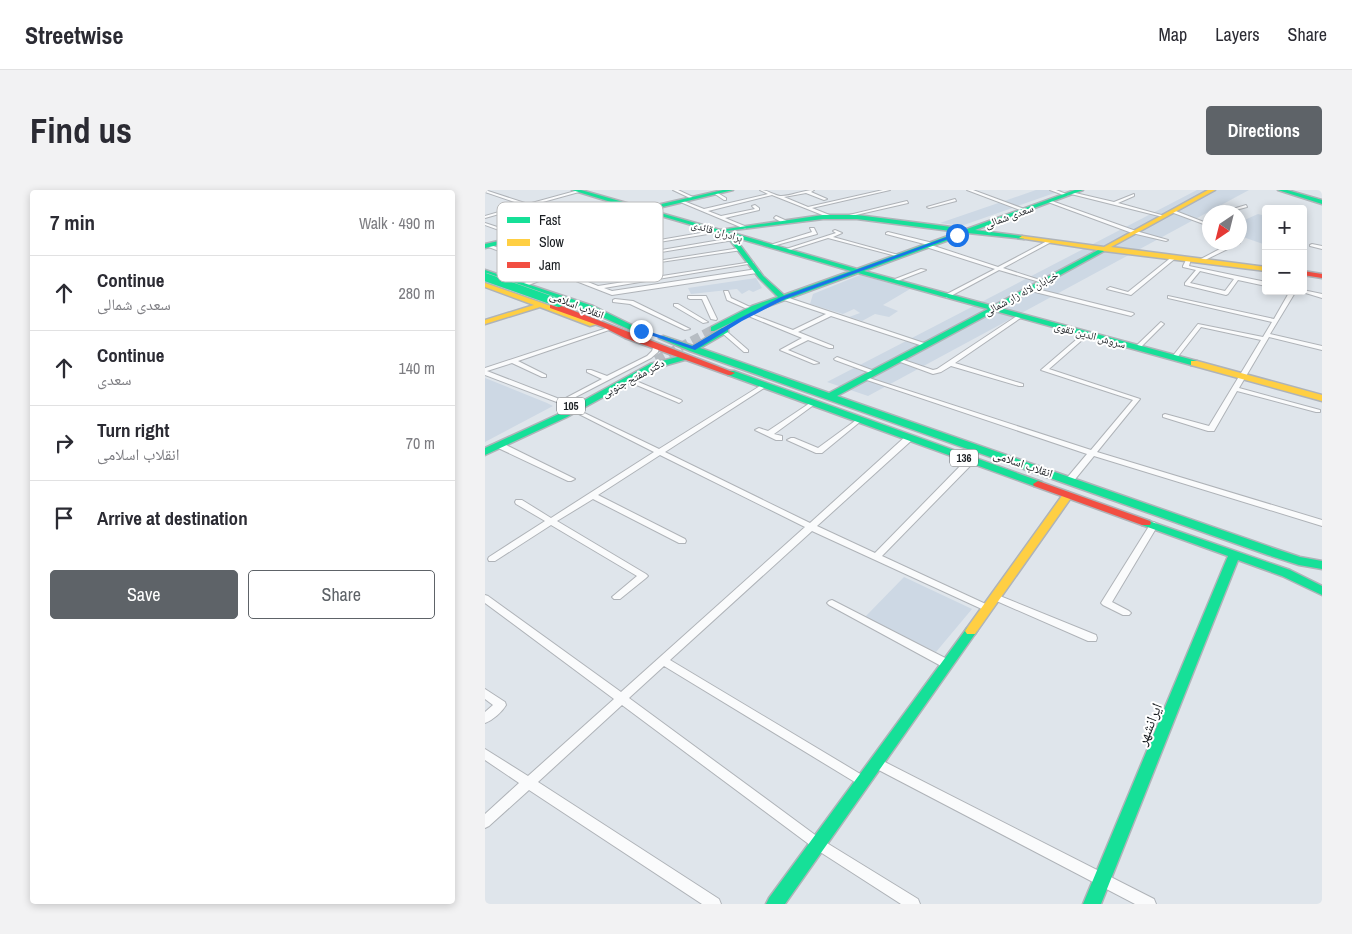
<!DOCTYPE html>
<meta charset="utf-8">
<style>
body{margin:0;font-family:"Archivo Narrow","Noto Naskh Arabic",sans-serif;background:#f2f2f3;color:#2b2b33}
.controls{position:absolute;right:15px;top:15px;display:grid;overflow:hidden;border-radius:5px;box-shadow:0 2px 8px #0003}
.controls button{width:45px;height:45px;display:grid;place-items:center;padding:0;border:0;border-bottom:1px solid #e1e1e2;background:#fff;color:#2b2b33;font:25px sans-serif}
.compass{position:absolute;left:717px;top:15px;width:45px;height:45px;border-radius:50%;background:#fff;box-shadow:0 2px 8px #0003;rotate:215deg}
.stop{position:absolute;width:15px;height:15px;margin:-11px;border:4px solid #1a73e8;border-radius:50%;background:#fff}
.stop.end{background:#1a73e8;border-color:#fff;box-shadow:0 1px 5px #0008}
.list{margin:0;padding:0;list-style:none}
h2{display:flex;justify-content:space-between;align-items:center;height:65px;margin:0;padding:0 20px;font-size:21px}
h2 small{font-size:16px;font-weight:400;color:#7c7c81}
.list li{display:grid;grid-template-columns:32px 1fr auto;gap:15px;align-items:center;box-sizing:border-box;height:75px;padding:0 20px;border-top:1px solid #e1e1e2}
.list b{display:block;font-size:19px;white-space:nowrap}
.list p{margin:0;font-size:16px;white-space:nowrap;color:#7c7c81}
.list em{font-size:16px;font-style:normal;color:#7c7c81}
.actions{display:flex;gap:10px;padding:15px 20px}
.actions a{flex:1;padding:11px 0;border:1px solid #5e6368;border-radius:5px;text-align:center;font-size:18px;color:#5e6368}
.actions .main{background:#5e6368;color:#fff}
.icon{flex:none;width:28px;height:28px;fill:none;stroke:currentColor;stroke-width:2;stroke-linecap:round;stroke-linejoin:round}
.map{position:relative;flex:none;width:837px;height:714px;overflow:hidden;border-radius:5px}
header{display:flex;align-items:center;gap:30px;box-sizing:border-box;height:70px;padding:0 25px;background:#fff;border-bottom:1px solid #e1e1e2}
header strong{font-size:24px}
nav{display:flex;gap:28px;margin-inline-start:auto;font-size:18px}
.intro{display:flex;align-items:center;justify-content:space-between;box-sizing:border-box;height:120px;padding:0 30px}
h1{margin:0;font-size:35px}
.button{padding:12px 22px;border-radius:5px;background:#5e6368;color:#fff;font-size:18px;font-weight:700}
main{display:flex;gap:30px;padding:0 30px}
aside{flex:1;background:#fff;border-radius:5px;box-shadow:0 2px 8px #0003}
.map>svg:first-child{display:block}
.built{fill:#cdd8e4}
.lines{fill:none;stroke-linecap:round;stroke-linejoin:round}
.primary-tunnel{stroke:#b7bdc3;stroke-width:9;stroke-dasharray:9 4.5;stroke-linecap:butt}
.street-casing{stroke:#afb3b8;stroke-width:2}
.fast-casing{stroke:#afb3b8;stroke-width:3}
.slow-casing{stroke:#afb3b8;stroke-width:3}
.jam-casing{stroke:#afb3b8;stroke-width:3}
.street{fill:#fafbfc;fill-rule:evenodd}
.fast{fill:#16e098;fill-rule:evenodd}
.slow{fill:#ffcf43;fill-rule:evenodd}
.jam{fill:#f24e42;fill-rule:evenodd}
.fast-bridge-casing{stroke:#bdc0c3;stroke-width:9;stroke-linecap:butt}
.fast-bridge{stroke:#16e098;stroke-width:8}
.route{fill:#1a73e8}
.labels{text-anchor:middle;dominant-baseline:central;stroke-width:4;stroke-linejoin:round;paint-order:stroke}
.far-street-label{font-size:11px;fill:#191d21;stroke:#fff}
.shield{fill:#fff;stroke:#5e6164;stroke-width:1}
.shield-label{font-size:11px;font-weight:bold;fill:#191d21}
.street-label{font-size:12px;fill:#191d21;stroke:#fff}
.near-street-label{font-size:15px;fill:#191d21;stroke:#fff}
.key{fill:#fff;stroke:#babbbc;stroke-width:1}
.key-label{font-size:14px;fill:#191d21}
</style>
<header>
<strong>Streetwise</strong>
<nav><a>Map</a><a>Layers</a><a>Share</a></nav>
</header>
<div class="intro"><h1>Find us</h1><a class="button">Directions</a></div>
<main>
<aside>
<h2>7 min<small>Walk · 490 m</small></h2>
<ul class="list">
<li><svg class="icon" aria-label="ahead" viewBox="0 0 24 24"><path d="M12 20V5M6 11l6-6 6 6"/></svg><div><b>Continue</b><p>سعدی شمالی</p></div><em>280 m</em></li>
<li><svg class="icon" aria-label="ahead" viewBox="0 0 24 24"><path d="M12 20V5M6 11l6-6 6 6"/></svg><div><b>Continue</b><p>سعدی</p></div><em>140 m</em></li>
<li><svg class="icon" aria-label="right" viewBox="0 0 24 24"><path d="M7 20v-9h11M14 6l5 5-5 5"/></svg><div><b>Turn right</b><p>انقلاب اسلامی</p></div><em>70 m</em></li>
<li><svg class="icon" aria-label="arrive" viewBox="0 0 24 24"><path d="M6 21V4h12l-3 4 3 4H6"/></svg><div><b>Arrive at destination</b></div></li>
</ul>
<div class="actions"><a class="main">Save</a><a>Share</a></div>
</aside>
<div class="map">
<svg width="837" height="714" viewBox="0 0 837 714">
<rect width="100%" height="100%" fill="#dfe5eb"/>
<path class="built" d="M551,0H578L476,36L455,33Z
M712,0H764L383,206L342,192Z
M773,24L781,26V55L755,46V32Z
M375,85L425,99L398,115L413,121L404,127L390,124L377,131L364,127L375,123L369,119L358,124L325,114L328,104Z
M271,88L277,98L268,102L264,100L257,104L252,99L206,104L203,98Z
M0,188L62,213L68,216L0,252Z
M419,387L487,419L451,462L380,427Z"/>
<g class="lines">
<path class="primary-tunnel" d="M171,170L229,139"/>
<g class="street-casing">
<path id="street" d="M0,0L43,14L94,0V2L47,15L96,31L130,53L126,54L92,33L43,16L0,28V26L38,15L0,2Z
M188,0H193L210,8L207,9Z
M275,0C283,0 288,5 295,6C303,7 318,0 329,0L326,2L342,9L339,10L321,3L299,7L323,17L398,0H405L327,18L347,26L345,28L287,5L223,21L236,26L270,19L267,16L270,15L274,18V20L240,28L262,37L260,39L193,11L196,10L219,19L283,4Z
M482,0H488L542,20L538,21Z
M565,0H571L584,5L581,6Z
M231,2L241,8V10H239L230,4Z
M586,2L629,12L649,4V6L633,13L680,26L678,27L586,4Z
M470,9L471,11L444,18L442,17Z
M564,10L651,41L683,50L681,51L647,43L563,12Z
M422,11L423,13L362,27L360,26Z
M761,15L762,17L743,22H738Z
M688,20L724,34V36L686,22Z
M291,26L302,31V32L298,33L289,28Z
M119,27H123L142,38L138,39L119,29Z
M0,33L40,46V47L36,48L0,35Z
M325,38H329L332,44L284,57L282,56L327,42Z
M233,40L235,42L107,63L105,62Z
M350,40L357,43L348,47L417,66L415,67L343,48L302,61L298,60L351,43L348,41Z
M56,42L86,61V63H82L54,44V43Z
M403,42L448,53V55H446L513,77L564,50L568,51L518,78L558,91V93L514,80L462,108L459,106L460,105L510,79L441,57V56L443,55L401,44V43Z
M247,48H249V50L152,66L154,69L152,70L147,65Z
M754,51L755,53L718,71L714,70L748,52H754Z
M3,54L48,71L65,66V68L52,72L73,80L108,68L107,65L111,64L117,73L114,82L109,81L113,73L110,70L78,82L113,96L267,72L269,73L119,98L127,101L272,79L275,81L272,83L127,105L73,84L38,97L35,95L36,94L69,82L1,56V55Z
M827,54L837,56V59L825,56V55Z
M255,58L257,59V60L155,75L153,74Z
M688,66L692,67L646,105L622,99L625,97L643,102Z
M702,68L706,69L704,76L781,92V96L753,90L743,104L741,105L700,95V93L711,80L698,77V76ZM715,81L749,89L740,101L705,93Z
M436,79L441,80L410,92L405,91Z
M544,97L648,123L649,124L646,126L542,100L541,99Z
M818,100L837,104V108L814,101H818Z
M239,101H243L246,108L265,117L260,118L242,110Z
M805,101H811L785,144L837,156V160L784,147L754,198L835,220V222H831L752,201L729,241H723L678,227V225L680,224L724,236L776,150L716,137L691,169H687V167L713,134L778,147L787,132L683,108V106L789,129Z
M203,106H221L232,129L231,130L226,129L217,109H205L203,108Z
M298,106L442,154L443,155L438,156L346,126L313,142L348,156V158H344L323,150L303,160L334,173L329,174L295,160L317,148L261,125L266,124L308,140L341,124L296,109V107Z
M130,109L148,111L205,139L200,140L145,114L128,112V110Z
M189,114H193L223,132L218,133L189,116Z
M535,124L538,126L537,127L470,173L538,194V196H534L466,176L456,182L448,184L410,170L413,168L448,180L452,179Z
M676,132L679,134L654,159H650V157Z
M122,138L127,139L33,171L61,185V187H57L27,173L2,181L77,210L117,189L102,182V180H106L122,186L162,166L167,161L169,155L174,156L173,162L166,168L77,214L0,185V178Z
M236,140H240L263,160V162H259L236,142Z
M599,143L604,144L564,179L655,209L612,262L837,330V336L609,266L587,293H581L580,291L581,289L602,264L376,188L379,186L381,187L606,260L648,210L556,180Z
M352,167L392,182L393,183L392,184H388L350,170L349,169Z
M144,188L196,210L197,211L194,213L192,212L142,191L141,190Z
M280,193L282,194V196L180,262L325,333L421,246H427V250L332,336L390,363L483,268H489L490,270L489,272L397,366L505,416L507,418L505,420H499L327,341L185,470L382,588L384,592L382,596L378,597L179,476L144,508L337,650L433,709L435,714H416L329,658L137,515L53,592L234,709L236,714H217L44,600L4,636L0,638V624L34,593L0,570V559L43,586L129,509L0,413V405L3,406L136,502L320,337L175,265L113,305L200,349L201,351L200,353H194L108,309L72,331L161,384L163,386L161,388L135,409H129L127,407L152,386L66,335L10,371H4L3,369L4,367L60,331L31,314L30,312L31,310H37L66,328L169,262L86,220L87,219H91L174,259Z
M328,211L330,212V214L289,244L297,246V250H291L270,240L274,238L283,241Z
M374,228L378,230L376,231L337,263H331L302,250L306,248H309L333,258Z
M11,253H17L90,289L86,291H83L11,257Z
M669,332L673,335L627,412L644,421L646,423L644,425H638L618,415L616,413L666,333Z
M510,404L611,445L612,448L611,451H603L507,409L505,407L507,405Z
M347,410L466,471L467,474L466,477L462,478L458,477L344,415L342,413L344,411Z
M0,499L20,512L21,515C17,522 8,530 0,533V522L8,515L0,509Z
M392,568L669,709L671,714H650L388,577L386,573L388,569Z"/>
</g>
<g class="fast-casing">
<path id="fast" d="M87,0H96L159,18L238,0H248L165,20L235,40L338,25H372L482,39L590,0H598L490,40L537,46L539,47V49L483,43L379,81L508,116L617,58H621V60L515,118L712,171V175H706L510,121L352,206L791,359L815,367L837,371V379L814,375L783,365L205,161L174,148L178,146L208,156L237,138H243V142L215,158L344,203L503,119L373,83L273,120L229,141H226V137L267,116L293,107L274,88L241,45L159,21L0,58V54L152,20ZM338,29H372L474,42L372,79L241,41ZM249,47L366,81L299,105L278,86Z
M793,0H802L837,10V14Z
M0,80L108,116L159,141L152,143L102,120L0,84Z
M200,165L204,167L203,169L171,178L82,227L0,265V258L76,223L165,174Z
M243,181H249L557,292L558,294L557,296H549L243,185Z
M661,330L805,380L837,396V405L797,386L753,370L616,714H598L743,366L657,335L656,333L657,331Z
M486,436L490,438L492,441L490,444L300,714H281L284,708L482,438Z"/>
</g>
<g class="slow-casing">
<path id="slow" d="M723,0H730L626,57L781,77V81L619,61L534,48L537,46L619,57Z
M0,93L111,132L112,134L105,136L55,117L0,134V130L49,115L0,97Z
M706,171H712L837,205V211L706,175Z
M583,302L588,305L490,444H482L480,441L482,438L579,303Z"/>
</g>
<g class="jam-casing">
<path id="jam" d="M818,81L837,84V88L818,85Z
M65,114H71L250,183L246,185H243L140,148L118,137L65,118Z
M553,291L665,331L666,333L665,335H657L549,296L548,294Z"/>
</g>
<use href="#street" class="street"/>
<use href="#fast" class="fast"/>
<use href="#slow" class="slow"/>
<use href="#jam" class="jam"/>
<g class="fast-bridge-casing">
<path id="fast-bridge" d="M0,87L74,113"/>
</g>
<use href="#fast-bridge" class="fast-bridge"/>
</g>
<path class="route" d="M470,44L474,45L300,109L257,131L210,160L153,141L157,139L207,156L253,129L296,107Z"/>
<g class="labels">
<g class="far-street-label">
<text transform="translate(524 26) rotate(-20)">سعدی شمالی</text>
<text transform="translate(232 41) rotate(16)">برادران قائدی</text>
<text transform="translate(536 103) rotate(-28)">خیابان لاله زار شمالی</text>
<text transform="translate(92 115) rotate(21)">انقلاب اسلامی</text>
<text transform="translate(605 145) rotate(15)">سروش الدین تقوی</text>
<text transform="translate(148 188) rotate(-28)">دکتر مفتح جنوبی</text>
</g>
<g class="shield">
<rect x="72" y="207.5" width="28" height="17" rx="4"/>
<rect x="465" y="259.5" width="28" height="17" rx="4"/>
</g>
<g class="shield-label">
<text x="86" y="216">105</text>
<text x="479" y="268">136</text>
</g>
<g class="street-label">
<text transform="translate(538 274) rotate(19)">انقلاب اسلامی</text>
</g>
<g class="near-street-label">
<text transform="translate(664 534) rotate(-68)">ایرانشهر</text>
</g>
</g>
<rect x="12" y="12" width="166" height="80" rx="8" class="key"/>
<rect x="22" y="27" width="23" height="6" fill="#16e098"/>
<rect x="22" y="49" width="23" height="7" fill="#ffcf43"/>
<rect x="22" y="72" width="23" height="6" fill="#f24e42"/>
<g class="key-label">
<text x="54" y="35">Fast</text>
<text x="54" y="57">Slow</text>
<text x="54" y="80">Jam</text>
</g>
</svg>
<div class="controls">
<button>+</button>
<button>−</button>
</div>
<svg class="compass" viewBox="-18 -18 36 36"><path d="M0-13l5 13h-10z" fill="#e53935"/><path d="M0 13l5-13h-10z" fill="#7c7c81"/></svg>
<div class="stop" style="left:472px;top:45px"></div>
<div class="stop end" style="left:156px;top:141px"></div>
</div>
</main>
